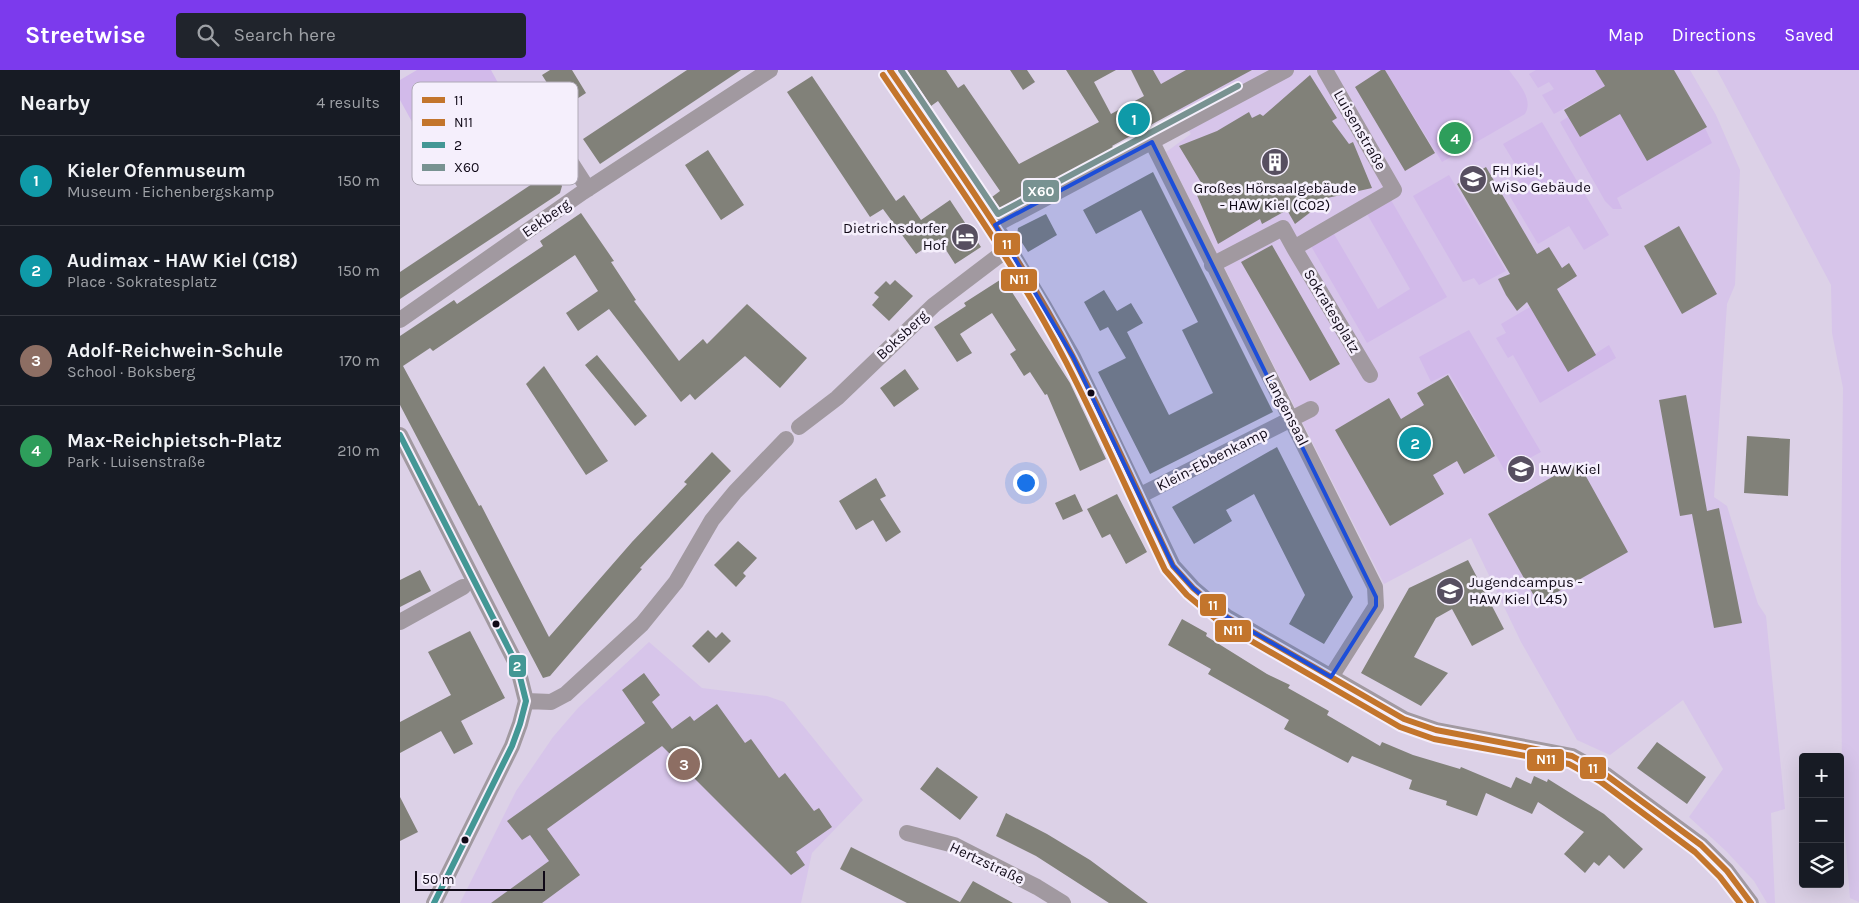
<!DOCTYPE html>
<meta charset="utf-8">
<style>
body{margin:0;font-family:Karla,sans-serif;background:#20242c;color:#f1f3f6}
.controls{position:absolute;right:15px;bottom:15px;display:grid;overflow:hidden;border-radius:5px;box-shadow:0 5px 20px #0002}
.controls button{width:45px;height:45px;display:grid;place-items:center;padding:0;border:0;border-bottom:1px solid #363941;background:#171b24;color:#f1f3f6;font:25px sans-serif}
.scale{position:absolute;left:15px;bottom:12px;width:130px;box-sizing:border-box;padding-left:5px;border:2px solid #100917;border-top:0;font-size:14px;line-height:18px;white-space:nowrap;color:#100917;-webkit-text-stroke:4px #f5effc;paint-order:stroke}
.you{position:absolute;left:625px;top:412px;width:18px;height:18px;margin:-12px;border:4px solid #fff;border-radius:50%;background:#1a73e8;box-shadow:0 0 0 8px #1a73e833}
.badge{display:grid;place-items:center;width:32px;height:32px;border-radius:50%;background:#7c3aed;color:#fff;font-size:16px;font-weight:700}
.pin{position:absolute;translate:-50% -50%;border:2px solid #fff;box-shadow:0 1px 5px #0006}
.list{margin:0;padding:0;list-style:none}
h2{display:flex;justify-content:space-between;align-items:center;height:65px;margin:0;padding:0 20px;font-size:21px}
h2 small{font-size:16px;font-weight:400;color:#9ea1a6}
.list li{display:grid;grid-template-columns:32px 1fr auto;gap:15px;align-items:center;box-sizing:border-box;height:90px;padding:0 20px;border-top:1px solid #363941}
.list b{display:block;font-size:19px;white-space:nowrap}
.list p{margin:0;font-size:16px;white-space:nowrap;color:#9ea1a6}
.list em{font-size:16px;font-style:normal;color:#9ea1a6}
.icon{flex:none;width:28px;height:28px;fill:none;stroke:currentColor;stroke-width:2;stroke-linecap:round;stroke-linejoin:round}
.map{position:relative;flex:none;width:1459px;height:833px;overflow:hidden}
header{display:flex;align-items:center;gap:30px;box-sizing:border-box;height:70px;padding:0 25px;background:#7c3aed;color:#fff}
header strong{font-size:24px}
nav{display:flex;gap:28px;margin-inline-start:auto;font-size:18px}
.search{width:350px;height:45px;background:#20242c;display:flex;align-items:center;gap:12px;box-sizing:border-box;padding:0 18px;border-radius:5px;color:#9ea1a6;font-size:19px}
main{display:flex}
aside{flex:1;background:#171b24}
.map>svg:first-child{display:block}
.built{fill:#d7c5ea}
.green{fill:#d2baea}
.building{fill:#818179}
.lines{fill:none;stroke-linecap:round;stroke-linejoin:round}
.street{stroke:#a199a0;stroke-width:16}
.bus-1-casing{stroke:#f5effc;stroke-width:10}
.bus-2-casing{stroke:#f5effc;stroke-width:10}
.bus-3-casing{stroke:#f5effc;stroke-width:10}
.bus-4-casing{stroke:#f5effc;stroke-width:10}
.bus-1{stroke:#c3752c;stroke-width:6}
.bus-2{stroke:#c3752c;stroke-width:6}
.bus-3{stroke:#439795;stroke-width:6}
.bus-4{stroke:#789291;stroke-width:6}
.marked{fill:#1d4ed8;fill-opacity:0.2;stroke:#1d4ed8;stroke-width:4;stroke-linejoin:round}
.bus-dot{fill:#100917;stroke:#f5effc;stroke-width:2}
.labels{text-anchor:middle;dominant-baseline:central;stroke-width:5;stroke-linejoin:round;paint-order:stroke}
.street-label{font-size:15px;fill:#100917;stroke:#f5effc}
.poi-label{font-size:15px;fill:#100917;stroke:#f5effc;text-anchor:start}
.key{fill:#f5effc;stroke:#b0aab7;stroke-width:1}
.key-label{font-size:14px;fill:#100917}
.line-badge{stroke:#f5effc;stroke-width:2}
.badge-label{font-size:14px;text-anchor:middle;font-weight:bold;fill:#fff}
</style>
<header>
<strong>Streetwise</strong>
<div class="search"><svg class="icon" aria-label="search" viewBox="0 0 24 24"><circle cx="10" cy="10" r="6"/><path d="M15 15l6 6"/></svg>Search here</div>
<nav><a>Map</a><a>Directions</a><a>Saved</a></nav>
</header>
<main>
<aside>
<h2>Nearby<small>4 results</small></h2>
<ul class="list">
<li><span class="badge" style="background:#0f9aa8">1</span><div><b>Kieler Ofenmuseum</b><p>Museum · Eichenbergskamp</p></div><em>150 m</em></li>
<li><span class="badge" style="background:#0f9aa8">2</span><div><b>Audimax - HAW Kiel (C18)</b><p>Place · Sokratesplatz</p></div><em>150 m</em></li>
<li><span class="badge" style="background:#8d6e63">3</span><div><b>Adolf-Reichwein-Schule</b><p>School · Boksberg</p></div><em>170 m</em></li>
<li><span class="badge" style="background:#2e9e5b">4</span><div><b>Max-Reichpietsch-Platz</b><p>Park · Luisenstraße</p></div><em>210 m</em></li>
</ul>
</aside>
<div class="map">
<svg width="1459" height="833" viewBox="0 0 1459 833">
<rect width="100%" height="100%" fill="#dcd1e7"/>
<path class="built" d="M753,0H1290L1316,45L1340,100L1335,215L1327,234L1314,427L1327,436L1358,534L1366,546L1385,739L1371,743L1375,833H1367L1354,811L1326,781L1289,747L1323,699L1283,630L1210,685L1177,670L1121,572L1071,468L984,514L766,82L791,64Z
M1317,0H1459V832L1450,828L1442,729L1441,496L1443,318L1432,263L1431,215Z
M249,572L302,618L367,626L384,632L463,730L412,783L401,833H60L116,721L153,667L178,638Z"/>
<path class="green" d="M17,0H91L109,33L27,79L0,30V10Z
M985,0H1109C1118,13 1134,29 1125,44L1042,92Z
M1136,0H1195L1205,16L1154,44L1142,25L1154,19L1149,12L1138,18L1129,4Z
M1220,44L1305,58L1312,73L1217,128L1222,139H1213L1205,131L1160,52L1168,47L1180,67Z
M1142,52L1209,165L1184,180L1169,156L1138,174L1105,118L1123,107L1103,74Z
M1049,105L1106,201L1079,215L1074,208L1063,212L1013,126Z
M991,130L1047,227L967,273L911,176L934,164L978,239L1010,219L967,144Z
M1130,237L1168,301L1209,275L1216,288L1140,333L1113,285L1108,288L1096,268L1106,263L1101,254Z
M1069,260L1141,382L1105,401L1049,303L1031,312L1019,287Z"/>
<path class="building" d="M150,0H172L186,23L163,38L142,5Z
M287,0H341L200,94L183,69Z
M507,0H546L558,18L564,14L619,94L699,52L666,0H716L694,12L711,44L744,26L731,0H753L761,14L786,0H852L712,76L714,78L600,138L592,127L600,121L538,31L531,36Z
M610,0H627L635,12L623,20Z
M981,0H985L1035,83L1005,101L955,17Z
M1195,0H1274L1307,57L1247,91L1220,44L1180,67L1164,40L1205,16Z
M910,5L937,48L932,51L949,74L953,72L972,118L914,131L916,138L895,154L887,140L862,154L860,149L818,174L796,123L805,119L779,76L817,61L849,42L852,48L860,44L863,46Z
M412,6L496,131L504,125L521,150L550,130L581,177L555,194L539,169L516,184L483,139L470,147L387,22Z
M123,55L162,116L160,123L0,229V202L135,112L105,67Z
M308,80L344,135L321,150L285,95Z
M1086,97L1137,184L1149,177L1162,198L1169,193L1177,206L1157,219L1196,285L1168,302L1127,232L1117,241L1106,225L1098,209L1110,204L1057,114Z
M753,102L873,342L750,404L698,302L726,288L708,257L700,261L684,232L704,220L717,241L731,233L743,253L727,262L769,345L813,323L782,260L798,252L741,140L696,164L683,140Z
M181,143L214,191L211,192L236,230L234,231L279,291L303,269L307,274L347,234L407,288L380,318L345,286L295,330L290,324L281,332L209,239L178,261L166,243L198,221L175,185L33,281L30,278L3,296L79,436L81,435L149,567L232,472L287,414L284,412L312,382L331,401L240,498L242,499L150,606L143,608L0,335V266L54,230L57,234L143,176L140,171Z
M646,144L657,165L628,182L617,165L618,158Z
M1279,156L1317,224L1282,244L1244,176Z
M872,175L940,294L910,311L841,192Z
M603,208L670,313L706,389L680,401L647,324L645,325L630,302L624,306L610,284L616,280L592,243L560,264L572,283L557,292L534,257L566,236L564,233Z
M495,210L513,226L489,251L472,235L479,227L474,223L486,211L490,215Z
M197,285L247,346L235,356L185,295Z
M144,296L208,391L186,405L126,314Z
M505,299L519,319L494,337L480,318Z
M1048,305L1095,386L1064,404L1057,391L1033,405L1044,424L990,456L935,360L989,328L1001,349L1024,335L1017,323Z
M1286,325L1307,441L1319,438L1342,553L1314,558L1292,444L1280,446L1259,330Z
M1347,366L1390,369L1388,426L1344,423Z
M877,377L953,527L924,574L889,554L905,525L854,424L826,440L832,451L794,474L772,437Z
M1178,392L1228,482L1138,533L1088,444Z
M476,408L486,426L480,429L501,462L486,472L473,450L456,460L439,431Z
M675,424L683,441L663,450L655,433Z
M717,424L747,482L726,494L710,464L702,468L687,439Z
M338,471L357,488L343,503L346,506L336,517L314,495Z
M1068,490L1104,559L1072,576L1052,539L1036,548L1014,587L1048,603L1021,636L961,603L1009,518Z
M20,500L31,521L0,537V510Z
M782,549L807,563L806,566L867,604L890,615L888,618L929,641L927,645L980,676L982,672L1013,685L1060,699L1061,697L1111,718L1116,707L1131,714L1134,706L1147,712L1148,709L1204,744L1243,779L1224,799L1209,785L1199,796L1194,792L1185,803L1164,784L1184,762L1138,732L1132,744L1086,723L1077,746L1046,735L1047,731L1009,719L1012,710L952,686L948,693L884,659L889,650L808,604L811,599L768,575Z
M308,560L316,568L322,562L331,571L309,593L292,576Z
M70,561L105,628L61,651L73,674L54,684L41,661L0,683V652L51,625L28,582Z
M244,603L260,625L252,632L272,659L290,646L294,651L317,634L345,673L351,669L379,708L385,703L414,741L419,738L432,757L396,782L405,795L391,805L262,676L147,759L180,805L142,833H91L149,791L130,765L122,770L107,751L245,653L222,620Z
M1257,672L1306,707L1287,734L1237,698Z
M537,697L578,727L560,750L520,719Z
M0,727L18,762L0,771Z
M606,743L647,764L690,790L748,833H709L636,786L596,766Z
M451,777L560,832L573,811L613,833H507L440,799Z"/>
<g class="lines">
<path class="street" d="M490,0L595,155L645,238L673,287L773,496L793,518L827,547L1004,649L1036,660L1172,686L1206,705L1301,775L1327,801L1351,833
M132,32L188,119
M752,72L975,517L976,536L931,607
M595,155L886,0
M894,178L970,305
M812,195L883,158L894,178L994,120L925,0
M0,250L183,122L370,0
M399,357L437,328L534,235L609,178
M0,365L117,595L126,631L120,654L112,676L34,833
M739,426L911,339
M0,552L63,517
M126,631L151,632L166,624L242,554L276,512L312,450L335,422L386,369
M507,763L554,775L637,817L663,833"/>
<g class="bus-1-casing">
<path id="bus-1" d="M490,0C554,94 621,187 673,287C709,356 740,427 773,496L793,518L827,547L1004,649L1036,660L1172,686L1206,705L1301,775L1327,801L1351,833"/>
</g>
<g class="bus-2-casing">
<path id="bus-2" d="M483,5C546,98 614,191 666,292C701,360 732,431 765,500L787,525L822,554L1000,657L1034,669L1169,694L1201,712L1295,782L1320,807L1340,833"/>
</g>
<g class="bus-3-casing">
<path id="bus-3" d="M0,365L117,595L126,631L120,654L112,676L34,833"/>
</g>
<g class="bus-4-casing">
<path id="bus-4" d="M501,0L598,144L838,16"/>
</g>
<use href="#bus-1" class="bus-1"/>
<use href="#bus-2" class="bus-2"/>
<use href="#bus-3" class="bus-3"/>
<use href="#bus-4" class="bus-4"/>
</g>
<path class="marked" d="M752,72L976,527V536L931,607L827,547L793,518L773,496L673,287L595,155Z"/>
<defs>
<g id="building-disc" transform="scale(1.4375)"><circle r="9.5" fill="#574f60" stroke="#f5effc"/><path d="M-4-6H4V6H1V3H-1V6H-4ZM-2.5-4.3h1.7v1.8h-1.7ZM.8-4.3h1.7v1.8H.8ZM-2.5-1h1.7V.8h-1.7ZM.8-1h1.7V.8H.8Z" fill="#fff"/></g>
<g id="university-disc" transform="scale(1.4375)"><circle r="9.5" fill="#574f60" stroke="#f5effc"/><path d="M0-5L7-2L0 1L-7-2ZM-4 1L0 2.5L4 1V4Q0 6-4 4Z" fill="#fff"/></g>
<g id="hotel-disc" transform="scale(1.4375)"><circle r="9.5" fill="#574f60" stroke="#f5effc"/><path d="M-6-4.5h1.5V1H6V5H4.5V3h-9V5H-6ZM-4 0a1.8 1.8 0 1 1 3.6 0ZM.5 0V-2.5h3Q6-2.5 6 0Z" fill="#fff"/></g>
</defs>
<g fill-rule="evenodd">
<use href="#building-disc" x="875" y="92"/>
<use href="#university-disc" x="1073" y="109"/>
<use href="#hotel-disc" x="565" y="167"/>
<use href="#university-disc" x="1121" y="399"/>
<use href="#university-disc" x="1050" y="521"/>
</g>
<g class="bus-dot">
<circle cx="691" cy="323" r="4.5"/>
<circle cx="96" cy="554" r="4.5"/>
<circle cx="65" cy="770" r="4.5"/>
</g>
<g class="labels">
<g class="street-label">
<text transform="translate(960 60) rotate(60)">Luisenstraße</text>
<text transform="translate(146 148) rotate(-35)">Eekberg</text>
<text transform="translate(932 241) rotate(59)">Sokratesplatz</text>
<text transform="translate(502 265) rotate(-43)">Boksberg</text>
<text transform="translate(887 340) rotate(63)">Langensaal</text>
<text transform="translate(812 389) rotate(-27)">Klein-Ebbenkamp</text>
<text transform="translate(587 793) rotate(25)">Hertzstraße</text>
</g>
<g class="poi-label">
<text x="1092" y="100">FH Kiel,<tspan x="1092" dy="17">WiSo Gebäude</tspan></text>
<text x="875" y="118" text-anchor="middle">Großes Hörsaalgebäude<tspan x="875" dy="17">- HAW Kiel (C02)</tspan></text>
<text x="546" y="158" text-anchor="end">Dietrichsdorfer<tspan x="546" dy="17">Hof</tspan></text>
<text x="1140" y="399">HAW Kiel</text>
<text x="1069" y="512">Jugendcampus -<tspan x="1069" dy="17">HAW Kiel (L45)</tspan></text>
</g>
</g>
<rect x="12" y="12" width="166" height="103" rx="8" class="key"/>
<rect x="22" y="27" width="23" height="6" fill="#c3752c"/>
<rect x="22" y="49" width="23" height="7" fill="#c3752c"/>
<rect x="22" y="72" width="23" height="6" fill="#439795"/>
<rect x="22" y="94" width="23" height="7" fill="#789291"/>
<g class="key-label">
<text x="54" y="35">11</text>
<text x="54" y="57">N11</text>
<text x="54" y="80">2</text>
<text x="54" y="102">X60</text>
</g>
<g class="line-badge">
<rect x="622" y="109" width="38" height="24" rx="5" fill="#789291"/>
<rect x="593" y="162" width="28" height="24" rx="5" fill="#c3752c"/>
<rect x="600" y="198" width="38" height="24" rx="5" fill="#c3752c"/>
<rect x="799" y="523" width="28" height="24" rx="5" fill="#c3752c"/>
<rect x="814" y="549" width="38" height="24" rx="5" fill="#c3752c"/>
<rect x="108" y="584" width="19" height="24" rx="5" fill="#439795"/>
<rect x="1126" y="678" width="39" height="24" rx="5" fill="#c3752c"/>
<rect x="1179" y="686" width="28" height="24" rx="5" fill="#c3752c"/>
</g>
<g class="badge-label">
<text x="641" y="126">X60</text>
<text x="607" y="179">11</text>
<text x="619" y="214">N11</text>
<text x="813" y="540">11</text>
<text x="833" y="565">N11</text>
<text x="117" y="601">2</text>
<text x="1146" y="694">N11</text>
<text x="1193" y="703">11</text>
</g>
</svg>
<div class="controls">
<button>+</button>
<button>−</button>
<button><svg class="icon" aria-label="layers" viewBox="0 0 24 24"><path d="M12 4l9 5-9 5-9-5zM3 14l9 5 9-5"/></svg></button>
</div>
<div class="scale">50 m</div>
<div class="you"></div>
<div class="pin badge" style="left:734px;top:49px;background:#0f9aa8">1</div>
<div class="pin badge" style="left:1015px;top:373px;background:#0f9aa8">2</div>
<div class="pin badge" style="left:284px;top:694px;background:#8d6e63">3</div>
<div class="pin badge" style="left:1055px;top:68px;background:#2e9e5b">4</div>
</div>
</main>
